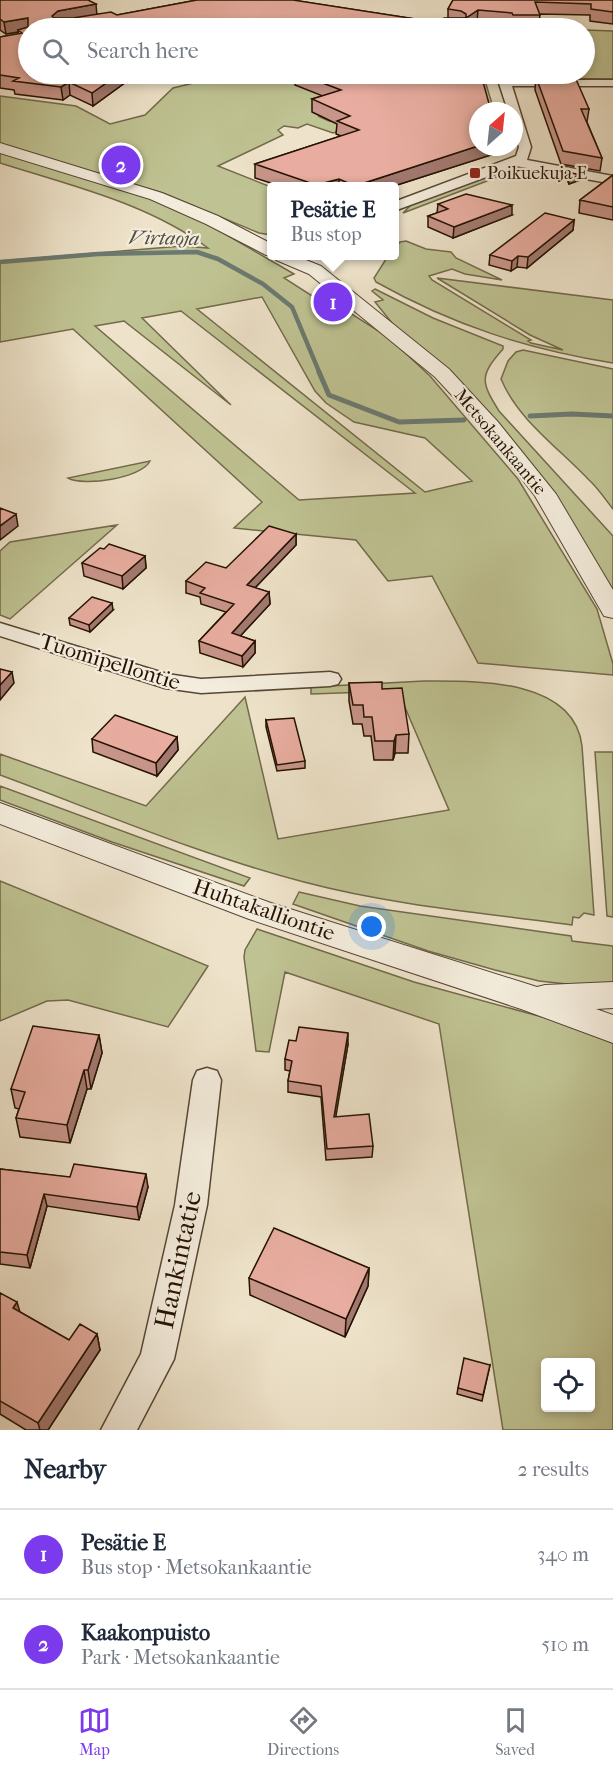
<!DOCTYPE html>
<meta charset="utf-8">
<style>
body{margin:0;font-family:"IM FELL French Canon",serif;background:#f6f6f7;color:#1f2937}
.controls{position:absolute;right:18px;bottom:18px;display:grid;overflow:hidden;border-radius:6px;box-shadow:0 3px 9px #0003}
.controls button{width:54px;height:54px;display:grid;place-items:center;padding:0;border:0;border-bottom:2px solid #e0e1e3;background:#fff;color:#1f2937;font:30px sans-serif}
.compass{position:absolute;left:469px;top:102px;width:54px;height:54px;border-radius:50%;background:#fff;box-shadow:0 3px 9px #0003;rotate:27deg}
.you{position:absolute;left:372px;top:927px;width:21px;height:21px;margin:-15px;border:4px solid #fff;border-radius:50%;background:#1a73e8;box-shadow:0 0 0 9px #1a73e833}
.badge{display:grid;place-items:center;width:39px;height:39px;border-radius:50%;background:#7c3aed;color:#fff;font-size:20px;font-weight:700}
.pin{position:absolute;translate:-50% -50%;border:3px solid #fff;box-shadow:0 2px 6px #0006}
.popup{position:absolute;left:267px;top:182px;width:132px;height:78px;box-sizing:border-box;display:grid;place-content:center;border-radius:6px;background:#fff;filter:drop-shadow(0 2px 4px #0005);font-size:20px;white-space:nowrap;color:#747a83}
.popup b{font-size:22px;color:#1f2937}
.popup::after{content:'';position:absolute;left:50%;top:100%;margin-left:-12px;border:12px solid transparent;border-top-color:#fff}
.list{margin:0;padding:0;list-style:none}
h2{display:flex;justify-content:space-between;align-items:center;height:78px;margin:0;padding:0 24px;font-size:26px}
h2 small{font-size:20px;font-weight:400;color:#747a83}
.list li{display:grid;grid-template-columns:39px 1fr auto;gap:18px;align-items:center;box-sizing:border-box;height:90px;padding:0 24px;border-top:2px solid #e0e1e3}
.list b{display:block;font-size:22px;white-space:nowrap}
.list p{margin:0;font-size:20px;white-space:nowrap;color:#747a83}
.list em{font-size:20px;font-style:normal;color:#747a83}
.icon{flex:none;width:33px;height:33px;fill:none;stroke:currentColor;stroke-width:2;stroke-linecap:round;stroke-linejoin:round}
.map{position:relative;flex:none;width:613px;height:1430px;overflow:hidden}
.search{position:absolute;background:#fff;box-shadow:0 3px 9px #0003;left:18px;right:18px;top:18px;height:66px;display:flex;align-items:center;gap:15px;box-sizing:border-box;padding:0 21px;border-radius:33px;color:#747a83;font-size:22px}
.sheet{height:258px;background:#fff}
nav{display:flex;justify-content:space-around;align-items:center;box-sizing:border-box;height:84px;border-top:2px solid #e0e1e3;background:#fff;font-size:16px;color:#747a83}
nav a{display:grid;justify-items:center;gap:3px}
nav .on{color:#7c3aed}
.map>svg:first-child{display:block}
.green{fill:#bfc292;stroke:#726a4a;stroke-width:1.5;fill-rule:evenodd}
.lines{fill:none;stroke-linecap:round;stroke-linejoin:round}
.stream-far1{stroke:#6b7970;stroke-width:4.5}
.stream{stroke:#6b7970;stroke-width:5}
.minor-casing{stroke:#574634;stroke-width:3}
.tertiary-casing{stroke:#574634;stroke-width:2}
.minor{fill:#f4eddd;fill-rule:evenodd}
.tertiary{fill:#f4eddd;fill-rule:evenodd}
.wall{fill:#c8958a;stroke:#251202;stroke-width:1.5}
.shaded-wall{fill:#a27970;stroke:#251202;stroke-width:1.5}
.building{fill:#e8ada0;stroke:#251202;stroke-width:1.5}
.poi-dot{fill:#8f2418;stroke:#f4eddd;stroke-width:2}
.labels{text-anchor:middle;dominant-baseline:central;stroke-width:4.5;stroke-linejoin:round;paint-order:stroke}
.far-poi-label{font-size:18px;fill:#251202;stroke:#f4eddd;text-anchor:start}
.far-street-label{font-size:18px;fill:#251202;stroke:#f4eddd}
.far-water-label{font-size:20px;font-style:italic;fill:#4e4e42;stroke:#f4eddd}
.street-label{font-size:22px;fill:#251202;stroke:#f4eddd}
.near-street-label{font-size:27px;fill:#251202;stroke:#f4eddd}
</style>
<div class="map">
<svg width="613" height="1430" viewBox="0 0 613 1430">
<rect width="100%" height="100%" fill="#eee3ca"/>
<filter id="stains"><feTurbulence type="fractalNoise" baseFrequency=".00333" numOctaves="4"/><feColorMatrix values="0 0 0 0 .2 0 0 0 0 .09 0 0 0 0 .02 0 0 0 .5 -.17"/></filter>
<radialGradient id="worn" r=".72"><stop offset=".6" stop-color="#630" stop-opacity="0"/><stop offset="1" stop-color="#630" stop-opacity=".3"/></radialGradient>
<path class="green" d="M585,30L613,31V79L521,78L520,74H584Z
M231,74H483L493,107L318,116L329,121L375,120L333,133L307,124L298,128L284,126L278,130L283,135L218,166L271,187L270,231L271,235L259,233L163,193L0,144V96L76,106L110,124L145,115L173,88Z
M0,152L150,198L206,223L294,274L284,278L334,310L347,311L388,337L430,376L518,479L597,609L613,664V675L478,663L432,576L388,581L356,540L234,528L262,502L73,329L0,342V261L182,246L208,248C147,203 72,186 0,163ZM262,297L315,391L326,403L354,422L425,438L472,481L425,492L197,309ZM181,311L415,493L299,500L95,326L124,321L231,405L142,318Z
M505,171L508,173L403,213L412,204Z
M406,241L426,249L451,252L456,258L502,280L465,274L452,269L429,276L432,280L531,340L528,341L531,343L563,350L530,335L437,278L613,300V363C526,349 453,325 376,282L374,278L388,256H394L395,248L400,242Z
M375,289L433,318L503,346V349C479,376 481,382 499,411L613,536V599L431,356L392,323L375,302L383,300L372,291Z
M523,350L613,369V509C605,499 598,488 589,480C559,448 518,420 501,379L508,361L516,352Z
M150,461C142,478 83,487 68,478Z
M117,525L10,619L0,615V551L10,542Z
M424,681C476,681 574,678 582,746L594,915L584,913L579,918L573,917L572,925C483,913 391,905 304,882C200,855 100,812 0,775V754L146,806L245,697L278,839L449,810L398,691L311,694V687Z
M595,752H613V917L607,916Z
M0,786L250,878L244,886L112,842L0,800Z
M0,881L208,966L168,1027L68,1000L47,1001L0,1021Z
M299,892L360,906L571,936L572,941L613,946V989L539,981L495,970L428,951L293,904Z
M257,929L414,982L590,1030L613,1038V1430H503L439,1024L285,972L269,1052L256,1051L244,957L245,950ZM546,1362H590V1408H546Z"/>
<g class="lines">
<path class="stream-far1" d="M0,262L98,254L197,252L218,259L263,284L292,307L320,374"/>
<path class="stream" d="M319,372L329,395L399,422L464,420
M530,416L572,414L613,416"/>
<g class="minor-casing">
<path id="minor" d="M496,74H507L509,80H613V86H512L531,147L527,160L613,176V184L516,166L394,211V202L516,156L519,147L514,132V111H508Z
M0,623L167,674L201,679L330,672L338,674L341,679L338,684L330,686L201,693L165,688L0,636Z
M207,1068L217,1071L221,1080L207,1205L174,1359L137,1430H101L141,1354L175,1205L193,1080L197,1071Z"/>
</g>
<g class="tertiary-casing">
<path id="tertiary" d="M0,143L162,193L218,216L272,244V256H296L321,266L449,369L498,422L556,494L613,590V618L604,616L535,496L484,430L435,377L309,274L276,260L273,256L266,255L206,224L150,199L0,153Z
M0,803L271,903L537,987L545,985L613,982V1008L596,1009L613,1015V1043L521,1009L249,919L0,824Z"/>
</g>
<use href="#minor" class="minor"/>
<use href="#tertiary" class="tertiary"/>
</g>
<path class="wall" d="M0,0L97,14L117,15L197,0H298V1L441,23L448,18V9L453,0H613V24L590,21V15L540,14L539,26H512L511,24L477,22L468,28H28L137,74L93,106L70,95L63,100L15,94L14,90L0,88V37L18,34V32L6,34L0,30Z
M137,74H193L186,79Z
M293,74H478L497,153L394,186H280L255,178V164L341,136L336,134L337,124L312,112V99L323,96L295,85Z
M536,77L589,109L587,122L602,158L600,171L561,164L535,90Z
M567,172L580,175V180L569,184L566,178Z
M613,175V220L579,213L580,200Z
M438,204L512,215L453,238L428,227V216L437,213Z
M574,220L573,230L527,268L517,267L511,271L489,265L490,255Z
M296,534V545L255,588L269,592L270,604L240,636L255,641V653L243,667L200,653L199,641L226,612L201,604L200,597L186,593V581L226,568Z
M104,549L145,556L146,568L123,589L84,576L82,563Z
M113,610L90,632L70,625L69,618Z
M349,683L382,689L409,734L408,753H395L393,760H374L371,736H364L362,724H353L349,701Z
M266,720L305,761V768L277,771L266,727Z
M177,737L178,750L157,776L93,752L92,739Z
M99,1035L102,1053L91,1089H87L70,1143L20,1137L16,1118L19,1109L15,1108L11,1089Z
M348,1044L335,1117L373,1146L372,1157L326,1160L321,1097L288,1092V1081L290,1071L285,1070V1059Z
M0,1169L148,1187L139,1220L47,1206L30,1268L0,1264Z
M369,1268L368,1286L345,1337L250,1295L249,1278Z
M0,1293L20,1312L69,1340L97,1334L100,1350L48,1430H26L0,1414Z
M490,1365L482,1401L457,1394L458,1388Z"/>
<path class="shaded-wall" d="M96,4L97,16L53,28L52,16L58,11Z
M478,10L477,22L468,28H451Z
M28,18L29,28L18,30V32L6,34L4,22Z
M119,74H137L93,106L92,93Z
M186,74H193L186,79Z
M69,82L70,95L63,100L61,87Z
M478,146V147H498L497,153L394,186H355Z
M580,175V180L569,184V179Z
M339,179V186H316V185Z
M512,205V215L453,238L454,227Z
M574,220L573,230L527,268L528,257Z
M518,256L517,267L511,271L512,261Z
M16,514L18,526L0,540V526Z
M296,534V545L247,596V585Z
M145,556L146,568L123,589L122,576Z
M269,592L270,604L232,645V633Z
M112,603L113,610L90,632L89,625Z
M255,641V653L243,667L242,656Z
M12,672L14,683L0,700V685Z
M396,735L395,753L393,760L394,741Z
M177,737L178,750L157,776L156,763Z
M348,1033V1044L334,1128V1117Z
M99,1035L102,1053L91,1089L88,1070Z
M84,1070L87,1089L70,1143L67,1125Z
M146,1174L148,1187L139,1220L137,1207Z
M44,1194L47,1206L30,1268L27,1255Z
M369,1268L368,1286L345,1337L346,1319Z
M17,1302L22,1319L13,1308Z
M97,1334L100,1350L48,1430H40L38,1423Z"/>
<path class="building" d="M0,0H88L96,4L58,11L52,16L54,18H73L111,12L117,15L197,0H293L441,23L444,18H466V14L461,11L448,9L453,0H613V12L591,9V4L535,2L540,15H513L512,13L478,10L451,28H28V74H119L92,93L69,82L61,87L13,81L19,78L0,75V37L22,33L18,30L28,27V18L4,22L0,19Z
M299,74H478L479,78H482L491,111H478V146L355,186L339,179L316,185L255,164L359,130L337,121L350,116L312,99L341,90Z
M536,77H575L589,109H581L602,158L563,151Z
M567,172L580,175L569,179Z
M613,175V207L580,200Z
M466,194L512,205L454,227L428,216L448,209L438,204Z
M545,213L574,220L528,257L518,256L512,261L490,255Z
M0,508L16,514L0,526Z
M269,526L296,534L247,585L269,592L232,633L255,641L242,656L199,641L234,604L200,593L205,588L186,581L206,562L226,568Z
M109,544L145,556L122,576L82,563L100,548L104,549Z
M92,597L112,603L89,625L69,618Z
M0,669L12,672L0,685Z
M382,682V689L402,688L409,734L396,735L394,741H375L372,717H364L363,705H353L349,683Z
M115,715L177,737L156,763L92,739Z
M294,718L305,761L277,765L266,720Z
M33,1026L99,1035L88,1070H84L67,1125L16,1118L25,1092L11,1089Z
M299,1027L348,1033L334,1117L369,1114L373,1146L327,1149L321,1086L288,1081L292,1061L285,1059L289,1040L296,1041Z
M74,1164L146,1174L137,1207L44,1194L27,1255L0,1252V1169L70,1177Z
M274,1228L369,1268L346,1319L249,1278Z
M0,1293L17,1302L13,1308L69,1340L80,1324L97,1334L38,1423L0,1401Z
M464,1358L490,1365L483,1395L458,1388Z"/>
<rect class="poi-dot" x="469" y="167" width="12" height="12" rx="3"/>
<g class="labels">
<g class="far-poi-label">
<text x="487" y="173">Poikuekuja E</text>
</g>
<g class="far-street-label">
<text transform="translate(500 442) rotate(50)">Metsokankaantie</text>
</g>
<g class="far-water-label">
<text transform="translate(164 238) rotate(1)">Virtaoja</text>
</g>
<g class="street-label">
<text transform="translate(110 662) rotate(17)">Tuomipellontie</text>
<text transform="translate(264 910) rotate(19)">Huhtakalliontie</text>
</g>
<g class="near-street-label">
<text transform="translate(178 1260) rotate(-78)">Hankintatie</text>
</g>
</g>
<rect width="100%" height="100%" filter="url(#stains)"/>
<rect width="100%" height="100%" fill="url(#worn)"/>
</svg>
<div class="controls">
<button><svg class="icon" aria-label="locate" viewBox="0 0 24 24"><circle cx="12" cy="12" r="6"/><path d="M12 2v4M12 18v4M2 12h4M18 12h4"/></svg></button>
</div>
<svg class="compass" viewBox="-18 -18 36 36"><path d="M0-13l5 13h-10z" fill="#e53935"/><path d="M0 13l5-13h-10z" fill="#747a83"/></svg>
<div class="you"></div>
<div class="pin badge" style="left:333px;top:302px">1</div>
<div class="popup"><b>Pesätie E</b>Bus stop</div>
<div class="pin badge" style="left:121px;top:165px">2</div>
<div class="search"><svg class="icon" aria-label="search" viewBox="0 0 24 24"><circle cx="10" cy="10" r="6"/><path d="M15 15l6 6"/></svg>Search here</div>
</div>
<section class="sheet">
<h2>Nearby<small>2 results</small></h2>
<ul class="list">
<li><span class="badge">1</span><div><b>Pesätie E</b><p>Bus stop · Metsokankaantie</p></div><em>340 m</em></li>
<li><span class="badge">2</span><div><b>Kaakonpuisto</b><p>Park · Metsokankaantie</p></div><em>510 m</em></li>
</ul>
</section>
<nav>
<a class="on"><svg class="icon" aria-label="map" viewBox="0 0 24 24"><path d="M3 6l6-2 6 2 6-2v14l-6 2-6-2-6 2zM9 4v14M15 6v14"/></svg>Map</a>
<a><svg class="icon" aria-label="directions" viewBox="0 0 24 24"><path d="M12 3l9 9-9 9-9-9zM9 14v-3h6M13 9l2 2-2 2"/></svg>Directions</a>
<a><svg class="icon" aria-label="saved" viewBox="0 0 24 24"><path d="M7 4h10v16l-5-4-5 4z"/></svg>Saved</a>
</nav>
